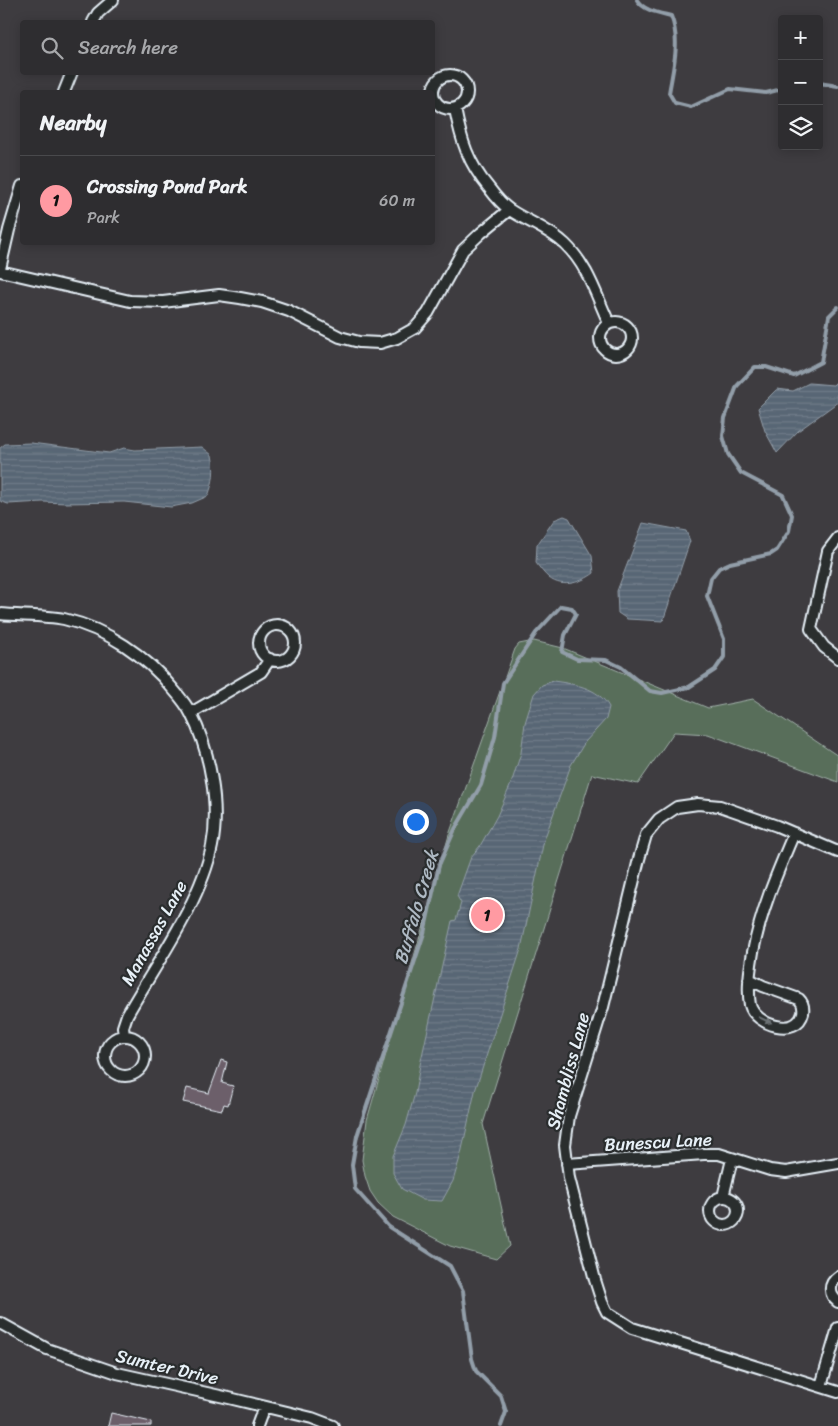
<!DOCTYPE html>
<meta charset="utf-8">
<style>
body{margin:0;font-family:Sriracha,sans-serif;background:#3a393c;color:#f1f3f6}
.controls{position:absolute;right:15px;top:15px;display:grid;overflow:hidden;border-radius:5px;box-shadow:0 2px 12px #0003}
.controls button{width:45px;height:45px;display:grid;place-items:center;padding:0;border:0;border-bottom:1px solid #49494c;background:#2e2d30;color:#f1f3f6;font:25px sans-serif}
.you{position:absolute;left:415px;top:821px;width:18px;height:18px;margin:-12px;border:4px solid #fff;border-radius:50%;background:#1a73e8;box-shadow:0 0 0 8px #1a73e833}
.badge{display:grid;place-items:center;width:32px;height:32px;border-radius:50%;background:#ff9aa2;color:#111;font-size:16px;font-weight:700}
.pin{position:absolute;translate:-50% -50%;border:2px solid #fff;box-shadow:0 1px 5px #0006}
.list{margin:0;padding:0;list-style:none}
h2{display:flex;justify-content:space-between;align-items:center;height:65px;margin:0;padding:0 20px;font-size:21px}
h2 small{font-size:16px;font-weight:400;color:#a7a8ab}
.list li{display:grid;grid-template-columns:32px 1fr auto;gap:15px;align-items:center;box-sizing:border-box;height:90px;padding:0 20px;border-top:1px solid #49494c}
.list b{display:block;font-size:19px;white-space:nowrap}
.list p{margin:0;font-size:16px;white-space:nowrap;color:#a7a8ab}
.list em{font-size:16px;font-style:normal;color:#a7a8ab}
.icon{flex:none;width:28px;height:28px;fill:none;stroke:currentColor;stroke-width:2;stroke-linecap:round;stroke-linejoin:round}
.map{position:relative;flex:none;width:838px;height:1426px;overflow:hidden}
.search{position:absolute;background:#2e2d30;box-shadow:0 2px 12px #0003;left:20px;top:20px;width:415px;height:55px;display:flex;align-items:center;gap:12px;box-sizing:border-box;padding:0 18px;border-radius:5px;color:#a7a8ab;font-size:19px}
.panel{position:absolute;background:#2e2d30;box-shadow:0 2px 12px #0003;left:20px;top:90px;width:415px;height:155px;border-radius:5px}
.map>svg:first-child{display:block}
.park{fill:#596e5a;stroke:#a0b0a9}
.water{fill:url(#water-rules);stroke:#929ea9}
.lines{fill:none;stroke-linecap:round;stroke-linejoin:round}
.stream{stroke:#929ea9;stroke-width:4}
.building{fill:#6c5e6b;stroke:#e8f1f8}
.minor-casing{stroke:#e8f1f8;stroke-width:14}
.minor{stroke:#2a2d2e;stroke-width:10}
.oneway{fill:#6c7275}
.labels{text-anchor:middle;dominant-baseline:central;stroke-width:4.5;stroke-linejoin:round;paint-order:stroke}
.street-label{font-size:18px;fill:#e8f1f8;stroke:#2a2d2e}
.water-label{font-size:19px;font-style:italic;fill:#aeb9c3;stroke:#2a2d2e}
</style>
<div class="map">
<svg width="838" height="1426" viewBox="0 0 838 1426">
<defs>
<pattern id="water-rules" width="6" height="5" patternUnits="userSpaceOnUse" patternTransform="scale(1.25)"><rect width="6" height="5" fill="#586674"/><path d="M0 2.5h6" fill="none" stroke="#707c89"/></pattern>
</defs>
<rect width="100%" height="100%" fill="#3e3c40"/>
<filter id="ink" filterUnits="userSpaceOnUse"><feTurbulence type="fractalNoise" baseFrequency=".02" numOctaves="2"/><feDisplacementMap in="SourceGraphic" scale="10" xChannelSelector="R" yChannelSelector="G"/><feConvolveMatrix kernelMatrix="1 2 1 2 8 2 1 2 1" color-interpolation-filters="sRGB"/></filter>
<g filter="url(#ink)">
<path class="park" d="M534,641L563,648L708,708L753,699L838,756V782L708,734L674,732L638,784L592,774L483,1124L510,1246L496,1259L450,1246L393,1217L378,1203L370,1191L365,1176L362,1160L367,1120L449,835L515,649L519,644Z"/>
<path class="water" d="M838,380V402L798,431L777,453L765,431L758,408L777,389L793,391L809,383L833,385Z
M31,443L109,453L124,448L135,450L202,447L212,455C215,470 214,481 208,496L192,503L171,507L124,502L66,503L43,502L8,504L0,501V448L5,444Z
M564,516L569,518L592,556L594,573C582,582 563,589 549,578C544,574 540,568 536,563L537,545L554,520Z
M643,523L686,531L690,541L663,621L627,619L618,613L617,591Z
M553,681C574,684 598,687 609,707L606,719L585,742L571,765L544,840L521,949L475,1091L461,1154L453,1181L442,1201L423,1200L402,1189L393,1173V1156L406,1125L415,1093L420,1065L452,921L456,920L461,903L457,896L471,857L480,846L497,816L511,784L521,753L525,723L534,694L542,685Z"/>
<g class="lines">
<path class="stream" d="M637,0C644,11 659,13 671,16C681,41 673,68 669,93L675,103L691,107L730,89L766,93L782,89
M819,83L838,86
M501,1426L506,1412L501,1396L476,1371L472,1359L463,1291L450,1266L389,1227L355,1189L352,1165L357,1136L424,933L439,865L455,829L481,785L495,737L503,683L536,633L561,606L572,608L576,614L565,635L562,652L577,659L606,660L621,667L650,691L662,693L689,687L715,670L724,657V639L707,596L711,578L719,568L730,563L771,554L777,550L789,531L792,515L783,495L741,473L728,454L723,436L725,418L737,386L755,367H766L794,376L821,362L829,316L838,307"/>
</g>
<path class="building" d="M221,1060L227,1062L222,1083L233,1086L228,1105L224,1104L222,1110L183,1102L187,1088L209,1093Z
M111,1413L151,1422V1426H108Z"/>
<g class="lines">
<g class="minor-casing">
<path id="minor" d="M93,22L98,13L113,0
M433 92a17 17 0 1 1 34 0a17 17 0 1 1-34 0Z
M64,92L72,72
M455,109C461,140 468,163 489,188C495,196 501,204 510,210C528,222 549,229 565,244C588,266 596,295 609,323
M0,269L9,230L22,186
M0,271L130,301L163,302L219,295L240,298L262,302L289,311L340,337L359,342L380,343L397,338L415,328L428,313L463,250L481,233L509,210
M600 338a16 16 0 1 1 32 0a16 16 0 1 1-32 0Z
M838,538L828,551L811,629L824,647L838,658
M0,614C20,616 45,615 64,619C107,629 146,656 173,689C180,697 187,705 191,714C210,750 220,806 212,846C201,902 155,965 127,1015L123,1027L124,1036
M259 643a18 18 0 1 1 36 0a18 18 0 1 1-36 0Z
M191,713L261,672L270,659
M838,852L777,826L720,806L698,804L677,807L659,819L646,835L639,859L603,1007L569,1116L565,1145L569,1178L595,1280L602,1302L607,1312L632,1328L838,1392
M749,979L763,986L799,999C803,1003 804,1007 803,1013C797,1038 755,1025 750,1005C747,988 750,969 753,952C761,910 777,873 794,833
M105 1056a20 20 0 1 1 40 0a20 20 0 1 1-40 0Z
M567,1164L704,1154H719L770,1170L786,1172L838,1163
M710 1211a14 14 0 1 1 28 0a14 14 0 1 1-28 0Z
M723,1197L732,1159
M838,1277C828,1284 829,1295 838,1302
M0,1323L47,1349L117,1373L229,1398L312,1418L333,1426
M821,1386L838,1328
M257,1426L264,1407"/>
</g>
<use href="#minor" class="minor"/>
</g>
<defs><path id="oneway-solid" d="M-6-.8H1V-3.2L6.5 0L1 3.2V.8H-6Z" transform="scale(1.25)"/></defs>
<use class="oneway" href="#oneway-solid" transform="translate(765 1020) rotate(24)"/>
</g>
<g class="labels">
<g class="street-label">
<text transform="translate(154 933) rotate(-61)">Manassas Lane</text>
<text transform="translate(568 1071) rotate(-75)">Shambliss Lane</text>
<text transform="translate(658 1142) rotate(-3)">Bunescu Lane</text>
<text transform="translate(167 1367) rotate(13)">Sumter Drive</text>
</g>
<g class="water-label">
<text transform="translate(416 907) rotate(-74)">Buffalo Creek</text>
</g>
</g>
</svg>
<div class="controls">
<button>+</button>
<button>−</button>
<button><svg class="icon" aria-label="layers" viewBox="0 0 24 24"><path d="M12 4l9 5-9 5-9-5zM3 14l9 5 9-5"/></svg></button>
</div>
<div class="you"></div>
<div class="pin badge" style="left:487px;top:915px">1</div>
<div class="search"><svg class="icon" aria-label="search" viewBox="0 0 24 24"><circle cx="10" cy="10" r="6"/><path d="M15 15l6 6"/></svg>Search here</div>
<section class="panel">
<h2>Nearby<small></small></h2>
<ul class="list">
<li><span class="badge">1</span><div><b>Crossing Pond Park</b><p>Park</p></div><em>60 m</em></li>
</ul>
</section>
</div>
